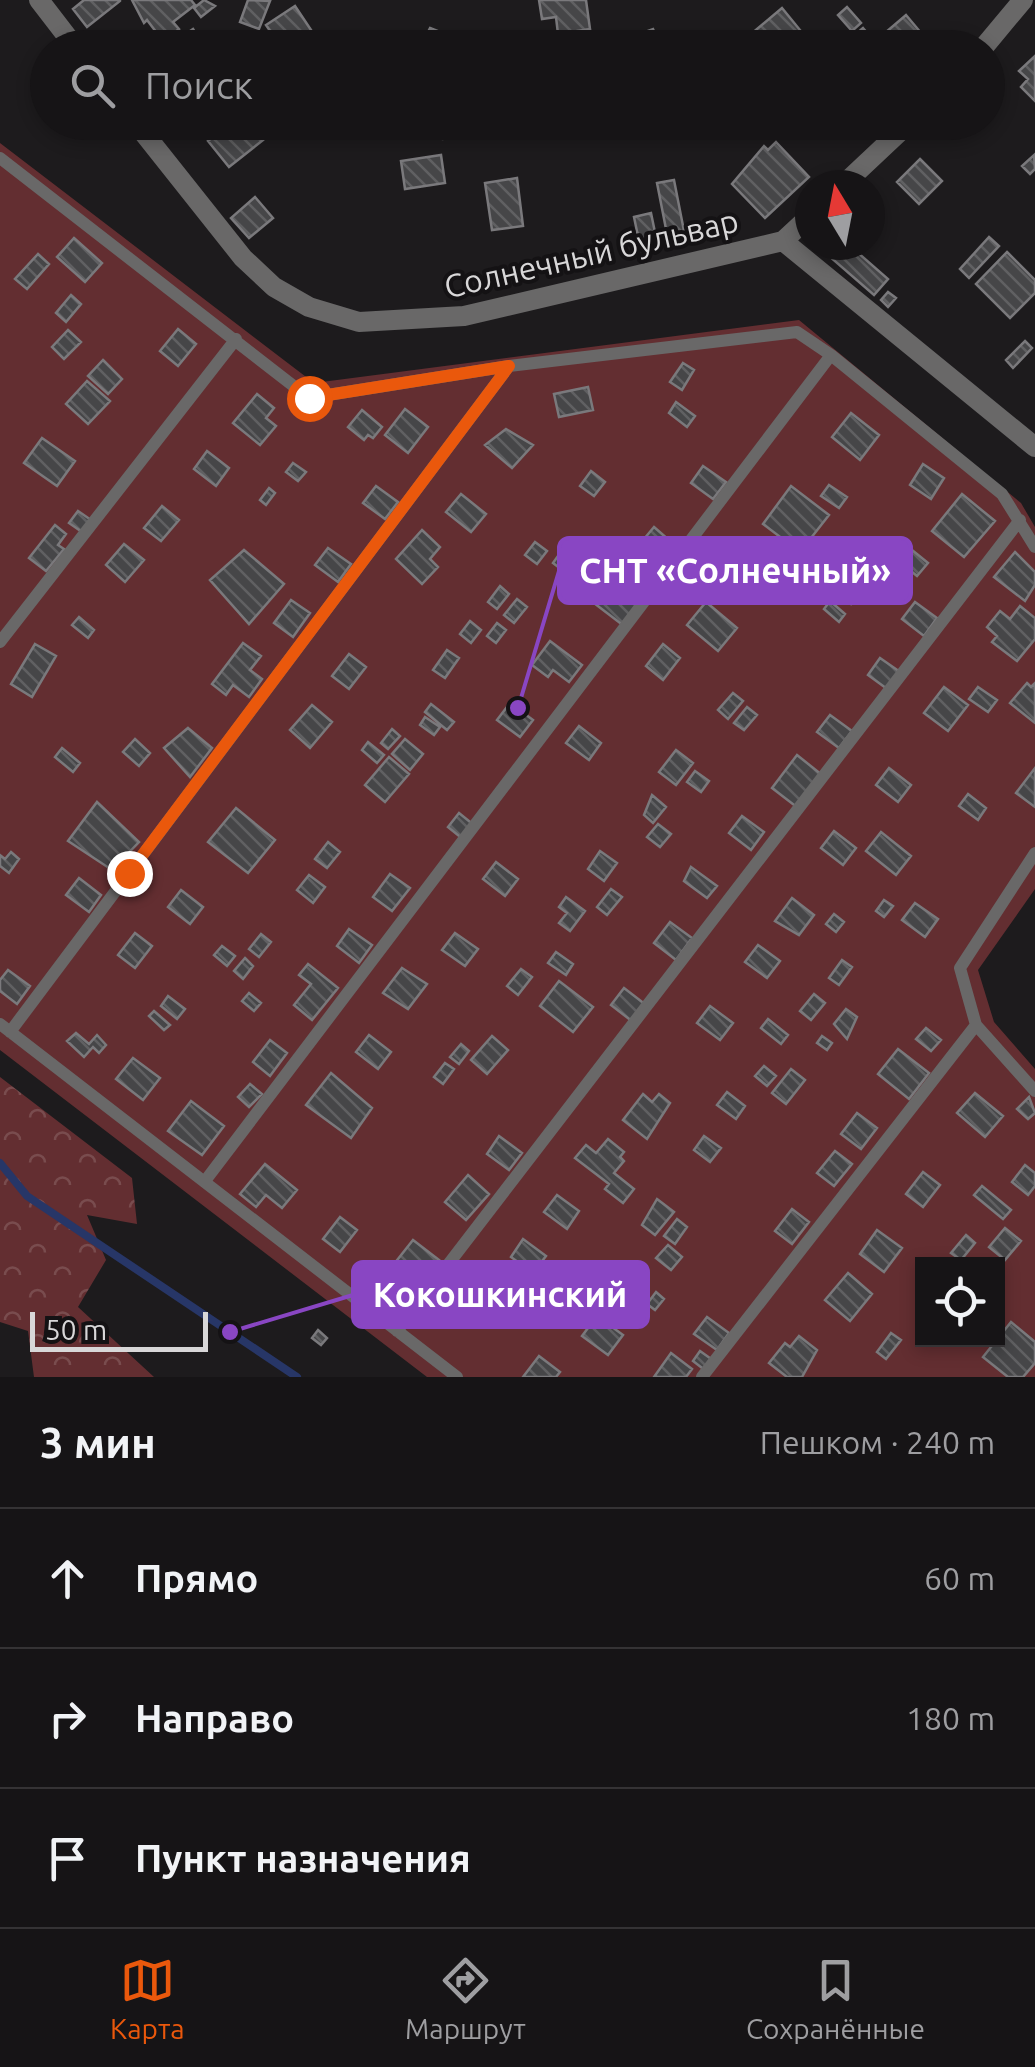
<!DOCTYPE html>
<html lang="ru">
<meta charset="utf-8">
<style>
body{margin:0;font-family:Ubuntu,sans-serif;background:#232123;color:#f1f3f6}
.controls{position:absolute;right:30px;bottom:30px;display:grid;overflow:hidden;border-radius:0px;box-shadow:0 5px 15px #0003}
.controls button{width:90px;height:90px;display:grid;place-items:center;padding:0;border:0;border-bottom:2px solid #353335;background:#161416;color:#f1f3f6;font:50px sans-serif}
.compass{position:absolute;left:795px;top:170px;width:90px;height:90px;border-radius:50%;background:#161416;box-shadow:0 5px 15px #0003;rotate:350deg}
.scale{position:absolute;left:30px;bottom:25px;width:178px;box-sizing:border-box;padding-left:10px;border:5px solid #d8d7d8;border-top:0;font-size:28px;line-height:35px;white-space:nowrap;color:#d8d7d8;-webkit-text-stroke:8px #141214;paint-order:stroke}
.stop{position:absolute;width:30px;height:30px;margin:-22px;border:8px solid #ea580c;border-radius:50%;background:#fff}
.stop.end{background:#ea580c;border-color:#fff;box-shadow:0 2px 10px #0008}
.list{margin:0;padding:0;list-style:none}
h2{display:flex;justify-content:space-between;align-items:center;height:130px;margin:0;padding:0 40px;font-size:42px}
h2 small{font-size:32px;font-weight:400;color:#9e9ea1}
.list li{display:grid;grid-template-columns:65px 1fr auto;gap:30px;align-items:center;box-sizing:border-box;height:140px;padding:0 40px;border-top:2px solid #353335}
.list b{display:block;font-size:38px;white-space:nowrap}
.list em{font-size:32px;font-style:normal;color:#9e9ea1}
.icon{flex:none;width:55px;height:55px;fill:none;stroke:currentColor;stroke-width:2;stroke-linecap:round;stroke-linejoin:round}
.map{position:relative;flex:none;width:1035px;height:1377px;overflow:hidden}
.search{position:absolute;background:#161416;box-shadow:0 5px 15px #0003;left:30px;right:30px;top:30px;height:110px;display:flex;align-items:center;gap:25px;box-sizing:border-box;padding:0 35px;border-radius:55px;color:#9e9ea1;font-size:38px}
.sheet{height:550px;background:#161416}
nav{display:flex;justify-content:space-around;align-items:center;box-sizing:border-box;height:140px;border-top:2px solid #353335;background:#161416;font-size:28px;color:#9e9ea1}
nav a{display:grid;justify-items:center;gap:5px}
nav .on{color:#ea580c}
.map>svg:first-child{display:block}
.forest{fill:url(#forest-crowns)}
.garden{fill:#632e31;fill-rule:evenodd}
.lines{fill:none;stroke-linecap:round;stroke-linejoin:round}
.stream{stroke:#273667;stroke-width:8}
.building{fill:url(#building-back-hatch);stroke:#7a797c;stroke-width:2.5}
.service{stroke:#696868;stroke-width:12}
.minor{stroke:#696868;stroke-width:20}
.route{stroke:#ea580c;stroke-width:12}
.labels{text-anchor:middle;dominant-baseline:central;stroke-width:8;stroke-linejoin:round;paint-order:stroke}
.street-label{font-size:32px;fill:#d8d7d8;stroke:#141214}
.leader{fill:none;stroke:#8946c3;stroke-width:4}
.callout-dot{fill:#8946c3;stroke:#141214;stroke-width:4}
.callout{fill:#8946c3;stroke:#8946c3;stroke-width:4}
.callout-label{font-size:35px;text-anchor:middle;font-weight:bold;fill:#fff}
</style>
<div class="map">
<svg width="1035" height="1377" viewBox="0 0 1035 1377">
<defs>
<pattern id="forest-crowns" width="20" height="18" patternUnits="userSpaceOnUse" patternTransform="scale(2.5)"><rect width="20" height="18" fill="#632e31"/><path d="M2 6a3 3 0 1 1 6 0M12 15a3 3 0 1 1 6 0" fill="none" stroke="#794c4e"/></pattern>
<pattern id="building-back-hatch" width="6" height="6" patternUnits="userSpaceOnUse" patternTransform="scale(2.5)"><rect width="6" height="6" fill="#464648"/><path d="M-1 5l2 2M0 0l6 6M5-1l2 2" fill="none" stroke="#606062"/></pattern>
</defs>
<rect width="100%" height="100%" fill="#1d1b1d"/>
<path class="forest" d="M0,1077L132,1178L137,1224L87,1215L106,1260L78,1307L154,1377H34L28,1331L0,1322Z"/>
<path class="garden" d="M0,143L314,383L799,320L1021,503L1035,527V889L978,970L994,1022L1035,1069V1377H427L0,1050ZM922,1264H998V1340H922Z"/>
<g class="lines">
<path class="stream" d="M0,1163L27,1196L297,1377"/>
</g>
<path class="building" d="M84,0H120V1L87,27L73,9Z
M132,0H191L195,5L173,22L179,29L163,41L147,20L144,23Z
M204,0L215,6L201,17L194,8Z
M248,0L270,1L259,29L240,22Z
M539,0H586L590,29L558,34L556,17L542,19Z
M295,6L313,33L292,48H282L266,25Z
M847,7L861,23L852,31L838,15Z
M782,8L800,30L780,48H761L750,35Z
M906,15L927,40L918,48H897L885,33Z
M430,28L445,34L439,46L424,40Z
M863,28L870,36L863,42L856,34Z
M193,29L205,48H165Z
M653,29L661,48H638L634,36Z
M1035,56V101L1021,87L1028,79L1019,71Z
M231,122H249L263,140L229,167L208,141Z
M441,122H460L462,137L443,139Z
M645,122H658L660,135L648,137Z
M776,142L809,177L765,218L732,184L764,146L768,150Z
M441,155L445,183L405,189L401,161Z
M1034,155L1035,169L1030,174L1022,166Z
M920,159L942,181L919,204L897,182Z
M517,178L523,226L492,230L485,183Z
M674,180L684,231L667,234L657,183Z
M255,197L273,218L249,238L231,218Z
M651,213L657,242L640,246L634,217Z
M989,237L999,246L969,278L960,269Z
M74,238L102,263L85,282L57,257Z
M839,245H849L888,279L874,295L829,256Z
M1007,252L1035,280V293L1010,318L976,284Z
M38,254L49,264L27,289L15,279Z
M888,292L896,298L888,307L881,300Z
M71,295L81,304L66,322L56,313Z
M178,329L196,344L178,366L160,351Z
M68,330L81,342L64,359L52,347Z
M1025,341L1032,348L1013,368L1006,360Z
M103,360L122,379L108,394L88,376Z
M683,363L694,370L682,390L670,382Z
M87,381L110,401L88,424L66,404Z
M588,387L593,410L559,417L554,394Z
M257,394L274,408L266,418L276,426L260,445L233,423Z
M676,402L695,416L687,427L669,413Z
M405,409L428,427L408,453L385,435Z
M362,410L382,427L373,438L368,435L364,440L348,427Z
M851,413L879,435L860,460L832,437Z
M506,429L533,445L512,468L485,445Z
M42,438L75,461L57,486L24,463Z
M207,451L229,468L216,486L194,469Z
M293,463L306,472L298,481L286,472Z
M923,464L944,478L931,499L910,485Z
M703,466L726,482L713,499L691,483Z
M591,471L605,482L594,496L580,486Z
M829,485L847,497L839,508L821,496Z
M376,486L398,502L385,519L363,503Z
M791,486L829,515L800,552L763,524Z
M269,488L275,493L266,505L260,500Z
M461,494L486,514L471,532L446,512Z
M962,494L995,521L964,557L932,531Z
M162,506L179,520L161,541L144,528Z
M78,511L94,522L85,534L69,523Z
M55,525L66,534L58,545L64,549L46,571L29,558Z
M654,527L678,548L659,571L634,551Z
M422,530L440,547L430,559L438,567L422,584L396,559Z
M535,542L547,551L537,564L525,555Z
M124,544L144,560L125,582L106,565Z
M328,548L351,564L338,582L315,565Z
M563,549L577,559L566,573L553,563Z
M244,550L284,584L249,624L210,580Z
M912,550L928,563L917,576L901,563Z
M1015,552L1035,572V585L1025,601L994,577Z
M607,578L641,604L624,626L590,600Z
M500,586L509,594L497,609L488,602Z
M848,587L858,594L851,604L841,596Z
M517,599L527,607L514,623L504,615Z
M291,600L310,613L293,637L274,623Z
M830,601L845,614L839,622L824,609Z
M706,602L737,628L718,651L687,625Z
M915,602L937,618L924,636L902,619Z
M1020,606L1035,618V639L1017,661L992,642L997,636L987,627L1000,611L1010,619Z
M79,617L94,630L88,638L72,625Z
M470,621L481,630L471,643L460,634Z
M497,623L506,630L496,643L487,636Z
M550,641L582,665L569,682L553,670L548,677L532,665Z
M243,643L261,656L250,670L262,679L249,697L233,685L226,695L212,684Z
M35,644L56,656L32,697L11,684Z
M663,644L680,658L663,680L646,666Z
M447,650L459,658L445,678L433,670Z
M349,654L366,667L349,689L332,676Z
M880,658L903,674L890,691L868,675Z
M1027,683L1031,687L1035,683V723L1010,703Z
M944,687L968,705L948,731L924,713Z
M978,687L997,700L988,712L969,699Z
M733,693L743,701L728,719L718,710Z
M510,703L533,720L520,737L497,720Z
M431,704L454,722L447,730L425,712Z
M312,705L332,722L310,748L290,730Z
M747,707L757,715L744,730L734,723Z
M830,715L852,731L839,748L817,732Z
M425,717L440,727L434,735L420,725Z
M579,726L601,743L589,760L566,743Z
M188,728L212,748L190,777L164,748Z
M392,729L400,736L388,749L381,743Z
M135,739L150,753L139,766L123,752Z
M405,739L423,754L410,770L392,754Z
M368,742L384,755L377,763L362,750Z
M62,748L80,763L73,772L55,757Z
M676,750L693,763L676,785L659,772Z
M797,755L822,775L798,808L772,788Z
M389,757L409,774L385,802L365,785Z
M889,768L911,785L898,802L876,785Z
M1035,768V807L1016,793Z
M695,771L709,781L701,792L687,782Z
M968,794L986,808L978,820L959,806Z
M652,795L666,807L653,823L644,815Z
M97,802L139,842L112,870L68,841Z
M236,808L275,840L248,873L208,842Z
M459,813L475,826L464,840L448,827Z
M742,816L764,832L751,850L729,833Z
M658,824L671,834L660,847L647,837Z
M834,831L856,848L843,865L821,848Z
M881,832L911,856L896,875L866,851Z
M328,842L340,852L327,868L315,859Z
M600,851L617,863L604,881L588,869Z
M11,852L19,859L9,873L0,866V855L5,859Z
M496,862L518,879L505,896L483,879Z
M691,867L717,886L707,898L684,881Z
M390,874L410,888L392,911L373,897Z
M309,875L325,887L313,903L297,890Z
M79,878L101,895L89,912L66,895Z
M611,889L622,897L607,915L597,907Z
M181,890L203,907L190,924L168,907Z
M566,897L585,911L570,931L559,923L567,913L559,907Z
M792,898L814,915L799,935L775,921Z
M884,900L893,906L884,917L876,911Z
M915,903L938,919L925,937L902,920Z
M834,914L844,922L836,932L826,924Z
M670,922L692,938L676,960L654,943Z
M349,929L372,945L359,963L337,946Z
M135,933L152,946L135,968L118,955Z
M455,933L478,949L465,966L442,950Z
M261,934L271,942L259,957L249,949Z
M758,945L780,961L767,978L745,962Z
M222,946L235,956L227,966L214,955Z
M556,952L573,964L566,975L548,963Z
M245,958L253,966L243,979L234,971Z
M842,960L852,967L839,985L829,978Z
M308,964L338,988L312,1020L294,1005L311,984L299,975Z
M402,968L427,984L408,1009L383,993Z
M521,969L532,977L518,995L507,986Z
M8,970L30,986L17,1004L0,991V980Z
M559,981L593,1007L573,1032L540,1006Z
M624,988L646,1005L633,1022L611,1005Z
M249,993L261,1003L254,1011L242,1001Z
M814,994L825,1003L811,1020L800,1011Z
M168,996L185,1009L177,1019L161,1006Z
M710,1006L733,1023L720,1040L697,1023Z
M846,1009L857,1017L847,1039L834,1024Z
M154,1011L170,1025L164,1030L149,1016Z
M768,1019L788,1035L781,1044L761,1028Z
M926,1028L941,1040L931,1051L916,1039Z
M76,1033L89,1044L97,1035L106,1045L99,1053L93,1047L84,1057L67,1041Z
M369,1035L391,1052L378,1069L356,1052Z
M492,1036L508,1050L487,1074L471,1060Z
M822,1036L832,1043L827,1050L817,1043Z
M270,1040L287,1053L270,1076L253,1062Z
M461,1044L469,1051L459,1064L450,1057Z
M898,1049L929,1073L909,1099L878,1074Z
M133,1058L160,1078L143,1100L116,1079Z
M445,1063L454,1069L443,1084L434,1077Z
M764,1066L776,1076L767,1086L755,1076Z
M791,1069L805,1080L786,1104L772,1093Z
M331,1073L372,1108L351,1138L306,1105Z
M250,1084L262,1094L249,1107L238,1097Z
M727,1092L745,1106L736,1119L717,1105Z
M975,1093L1003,1116L985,1137L957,1113Z
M643,1094L652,1102L659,1094L670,1103L647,1139L623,1120Z
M1029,1097L1035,1113L1028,1119L1017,1109Z
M191,1101L224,1126L202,1155L168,1131Z
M857,1113L877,1128L861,1149L841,1134Z
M499,1136L522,1153L509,1170L487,1154Z
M704,1136L721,1148L710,1162L694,1150Z
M608,1139L624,1152L620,1157L624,1161L614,1173L634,1189L623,1203L605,1189L609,1184L575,1158L586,1145L596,1153Z
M835,1151L852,1164L834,1186L817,1173Z
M265,1164L297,1190L282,1208L266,1195L256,1207L240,1194Z
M1025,1165L1035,1173V1186L1028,1195L1012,1182Z
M923,1172L940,1185L923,1207L906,1194Z
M468,1175L489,1194L466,1220L445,1202Z
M982,1186L1011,1210L1003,1219L974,1195Z
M557,1195L579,1211L567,1229L544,1212Z
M657,1199L674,1212L655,1235L642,1225Z
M792,1209L809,1222L792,1244L775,1231Z
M340,1217L357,1230L340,1252L323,1239Z
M677,1219L687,1227L675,1244L664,1236Z
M1005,1228L1021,1241L1005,1260L989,1247Z
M877,1230L902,1248L884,1272L860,1254Z
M966,1235L975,1243L961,1260L951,1253Z
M523,1239L546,1256L533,1273L511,1257Z
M413,1240L439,1260L404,1303L379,1283Z
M668,1245L682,1257L671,1270L656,1258Z
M848,1273L872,1294L850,1321L825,1300Z
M656,1292L664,1299L655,1310L647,1304Z
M597,1316L623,1335L608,1355L582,1336Z
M707,1317L729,1333L717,1350L694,1334Z
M1011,1322L1035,1342V1363L1023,1377H1008L983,1357Z
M318,1330L327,1338L321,1345L312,1338Z
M891,1333L901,1340L886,1359L877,1352Z
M799,1336L817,1350L802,1377H787L769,1363L785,1343L790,1347Z
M700,1351L714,1361L706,1371L693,1361Z
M671,1353L692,1369L686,1377H654Z
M539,1356L560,1372L556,1377H523Z"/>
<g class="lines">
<path class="service" d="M0,158L309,398L509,366L797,332L831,355L1002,494L1035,547
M0,642L236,339
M1035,853L960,968L976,1025L1035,1091
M0,1024L457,1377
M10,1032L509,366
M205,1181L831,355
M397,1331L1020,520
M702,1377L976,1025"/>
<path class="minor" d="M39,0L76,48
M983,48L1023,0
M135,122L243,258L274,287L309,307L359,322L464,316L783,241L810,216
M843,185L910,122
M783,241L1035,447"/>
</g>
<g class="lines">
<path class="route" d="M129,873L509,366L309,398"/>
</g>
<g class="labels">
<g class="street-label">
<text transform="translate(591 253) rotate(-13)">Солнечный бульвар</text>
</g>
</g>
<path class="leader" d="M518 708L559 571M230 1332L353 1295"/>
<g class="callout-dot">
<circle cx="518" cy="708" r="10"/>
<circle cx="230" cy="1332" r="10"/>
</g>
<g class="callout">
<rect x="559" y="538" width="352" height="65" rx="10"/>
<rect x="353" y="1262" width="295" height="65" rx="10"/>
</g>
<g class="callout-label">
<text x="735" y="583">СНТ «Солнечный»</text>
<text x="500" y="1307">Кокошкинский</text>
</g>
</svg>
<div class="controls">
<button><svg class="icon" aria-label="locate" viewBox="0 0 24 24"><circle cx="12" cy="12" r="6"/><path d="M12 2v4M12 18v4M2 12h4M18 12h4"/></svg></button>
</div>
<svg class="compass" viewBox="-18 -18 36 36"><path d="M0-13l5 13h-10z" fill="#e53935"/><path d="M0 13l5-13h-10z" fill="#9e9ea1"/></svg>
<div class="scale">50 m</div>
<div class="stop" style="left:309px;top:398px"></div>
<div class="stop end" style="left:129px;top:873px"></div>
<div class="search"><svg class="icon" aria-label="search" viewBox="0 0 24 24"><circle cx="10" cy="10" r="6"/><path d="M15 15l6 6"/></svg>Поиск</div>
</div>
<section class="sheet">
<h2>3 мин<small>Пешком · 240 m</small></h2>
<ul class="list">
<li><svg class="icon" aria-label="ahead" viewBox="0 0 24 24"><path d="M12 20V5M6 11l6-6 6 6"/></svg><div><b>Прямо</b></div><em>60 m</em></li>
<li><svg class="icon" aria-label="right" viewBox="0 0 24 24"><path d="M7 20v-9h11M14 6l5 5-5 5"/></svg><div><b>Направо</b></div><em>180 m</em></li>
<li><svg class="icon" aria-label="arrive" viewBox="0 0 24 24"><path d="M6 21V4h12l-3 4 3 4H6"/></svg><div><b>Пункт назначения</b></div></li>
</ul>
</section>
<nav>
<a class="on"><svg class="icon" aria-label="map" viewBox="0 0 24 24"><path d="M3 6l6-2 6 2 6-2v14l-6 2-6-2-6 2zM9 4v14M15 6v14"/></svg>Карта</a>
<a><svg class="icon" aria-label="directions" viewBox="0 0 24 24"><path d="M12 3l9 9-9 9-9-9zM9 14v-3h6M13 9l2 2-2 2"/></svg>Маршрут</a>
<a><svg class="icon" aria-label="saved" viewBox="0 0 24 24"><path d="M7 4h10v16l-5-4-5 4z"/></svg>Сохранённые</a>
</nav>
